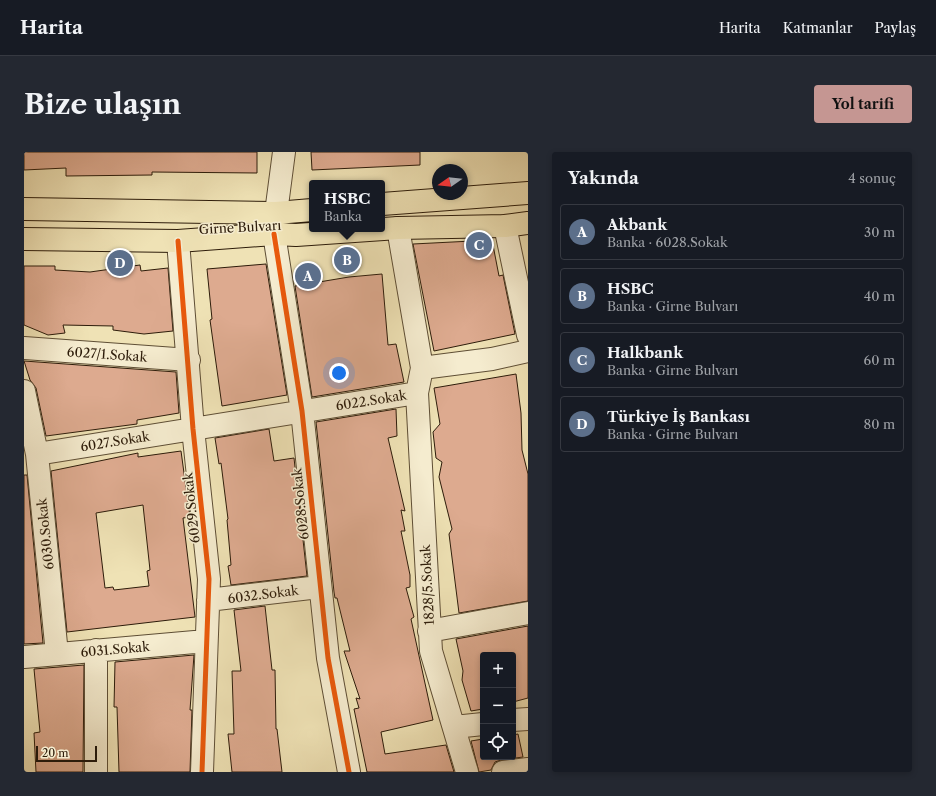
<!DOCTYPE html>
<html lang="tr">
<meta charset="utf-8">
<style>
body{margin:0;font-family:"Libre Caslon Text",serif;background:#242831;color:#f1f3f6}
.controls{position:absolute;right:12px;bottom:12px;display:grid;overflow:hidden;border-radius:4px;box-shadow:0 2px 6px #0003}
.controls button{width:36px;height:36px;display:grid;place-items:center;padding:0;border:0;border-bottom:1px solid #363941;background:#171b24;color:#f1f3f6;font:20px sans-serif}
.compass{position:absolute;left:408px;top:12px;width:36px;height:36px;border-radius:50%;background:#171b24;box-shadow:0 2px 6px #0003;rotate:256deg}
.scale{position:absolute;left:12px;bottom:10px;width:61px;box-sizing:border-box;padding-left:4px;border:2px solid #2d1c0a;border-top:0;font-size:11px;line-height:14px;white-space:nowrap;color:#2d1c0a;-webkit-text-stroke:3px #f5eccf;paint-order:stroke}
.you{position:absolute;left:315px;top:221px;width:14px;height:14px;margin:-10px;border:3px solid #fff;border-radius:50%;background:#1a73e8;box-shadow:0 0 0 6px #1a73e833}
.badge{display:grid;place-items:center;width:26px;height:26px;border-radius:50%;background:#c59692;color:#fff;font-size:13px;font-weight:700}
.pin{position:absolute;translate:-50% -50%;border:2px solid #fff;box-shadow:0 1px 4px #0006}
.popup{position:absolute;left:285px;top:28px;width:76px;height:52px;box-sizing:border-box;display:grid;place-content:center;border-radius:4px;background:#171b24;filter:drop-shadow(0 1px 3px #0005);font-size:13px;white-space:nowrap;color:#9ea1a6}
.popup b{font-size:15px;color:#f1f3f6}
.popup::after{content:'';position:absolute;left:50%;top:100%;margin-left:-8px;border:8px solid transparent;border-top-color:#171b24}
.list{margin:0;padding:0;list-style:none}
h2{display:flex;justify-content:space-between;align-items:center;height:52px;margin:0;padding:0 16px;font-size:17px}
h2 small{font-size:13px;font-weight:400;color:#9ea1a6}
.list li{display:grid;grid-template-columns:26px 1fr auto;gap:12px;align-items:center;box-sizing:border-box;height:56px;margin:0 8px 8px;padding:0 8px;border:1px solid #363941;border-radius:4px}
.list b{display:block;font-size:15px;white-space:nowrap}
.list p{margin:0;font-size:13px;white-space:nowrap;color:#9ea1a6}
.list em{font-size:13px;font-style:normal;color:#9ea1a6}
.icon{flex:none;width:22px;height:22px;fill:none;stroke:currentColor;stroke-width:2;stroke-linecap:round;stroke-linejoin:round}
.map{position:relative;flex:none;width:504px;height:620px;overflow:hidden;border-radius:4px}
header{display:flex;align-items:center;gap:24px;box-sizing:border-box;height:56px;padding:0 20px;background:#171b24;border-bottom:1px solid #363941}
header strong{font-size:19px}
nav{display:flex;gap:22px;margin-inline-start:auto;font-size:14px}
.intro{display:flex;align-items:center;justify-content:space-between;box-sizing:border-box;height:96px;padding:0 24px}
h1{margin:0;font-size:28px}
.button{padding:10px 18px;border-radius:4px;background:#c59692;color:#111;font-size:14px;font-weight:700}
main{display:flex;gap:24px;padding:0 24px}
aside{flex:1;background:#171b24;border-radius:4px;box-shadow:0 2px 6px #0003}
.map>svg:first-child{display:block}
.building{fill:#ddaa8f;stroke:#2d1c0a;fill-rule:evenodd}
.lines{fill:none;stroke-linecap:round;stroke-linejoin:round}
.street-casing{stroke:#5e4e35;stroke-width:24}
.primary-casing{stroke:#2d1c0a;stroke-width:24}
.street{stroke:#f5eccf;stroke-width:22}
.primary{stroke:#efe2b5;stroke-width:22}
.cycleway-casing{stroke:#f5eccf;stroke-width:8}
.cycleway{stroke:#e8590c;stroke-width:5}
.labels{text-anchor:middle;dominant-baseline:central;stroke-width:3;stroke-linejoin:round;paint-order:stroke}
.street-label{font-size:13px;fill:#2d1c0a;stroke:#f5eccf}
</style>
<header>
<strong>Harita</strong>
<nav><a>Harita</a><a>Katmanlar</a><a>Paylaş</a></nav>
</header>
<div class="intro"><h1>Bize ulaşın</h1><a class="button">Yol tarifi</a></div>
<main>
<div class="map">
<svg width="504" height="620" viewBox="0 0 504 620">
<rect width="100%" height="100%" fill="#efe2b5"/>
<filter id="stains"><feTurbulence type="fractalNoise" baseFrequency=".005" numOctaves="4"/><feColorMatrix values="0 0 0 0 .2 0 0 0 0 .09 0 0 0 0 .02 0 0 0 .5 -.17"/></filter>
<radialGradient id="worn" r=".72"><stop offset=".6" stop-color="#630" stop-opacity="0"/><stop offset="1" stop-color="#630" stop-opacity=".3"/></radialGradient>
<path class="building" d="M0,0H233V21L128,20V23L42,24V16L0,18Z
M287,0H396V13L288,18Z
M468,88L475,124L479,123L491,182L410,199L389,92Z
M242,112L263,243L198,254L186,168L188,167L183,117Z
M116,113L117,119L144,116L149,179L120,182L89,178V174L39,173L41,181L24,183L0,173V114H31V118L66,120Z
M358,122L364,193L372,192L380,230L288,245L271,134L325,125Z
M0,209L152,220L155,261L113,268V272L22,284L12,236L6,228Z
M492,222L497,261L498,298L504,322V449L435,461L425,382L428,377L415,325L418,310L412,306L409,280L416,272L410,236Z
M372,257L373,284L364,286L381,359L377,358L381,379H377L386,423V435L382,436L390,465L387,467L409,568L357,580L361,602L422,593L430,620H343L330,557L335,556L332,546L336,547L320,499H326L313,446H311L310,440L292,270Z
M245,277L250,309L270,306L283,424L207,433L204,414L207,413L203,368L204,367L197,311L195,312L191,286Z
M157,299L166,365L159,366L171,465L43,480L27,319L114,301V305ZM119,353L126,418L123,419L125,434L90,438L89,435L81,436L72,361Z
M0,323H3L19,491L0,492Z
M241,454L248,518H251L252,577H253L258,620H208L204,582H210L208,519H217L210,458Z
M504,474V546L489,550V503H459V557L447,559L438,528L439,519L432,487Z
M170,503L166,558H168L166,620H95L93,555H90L91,510Z
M60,513L59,620H12L10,581L16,580L10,517Z
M494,582L499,605L477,608L471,610L467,618L455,620L447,589L459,587V605H489V583Z"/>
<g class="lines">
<g class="street-casing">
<path id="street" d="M252,61L260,0
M481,74L504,183
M374,76L398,216
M250,82L278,259L304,506L325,620
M154,89L169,277L185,427L178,620
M0,196L165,208
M0,239L13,302L33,502
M393,241L407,499L443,620
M13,302L393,241L398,216L468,207L504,199
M184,448L295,435
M405,479L504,461
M0,505L182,489
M489,568L504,567
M430,575L459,572
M72,620V498
M479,620L504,617"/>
</g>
<g class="primary-casing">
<path id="primary" d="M358,52L504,41
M0,57L252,61L288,58
M0,87L154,89L250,82L272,83L374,76L481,74L504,71"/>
</g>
<use href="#street" class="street"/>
<use href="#primary" class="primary"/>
<g class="cycleway-casing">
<path id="cycleway" d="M250,82L278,259L304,506L325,620
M154,89L169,277L185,427L178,620"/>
</g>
<use href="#cycleway" class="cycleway"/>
</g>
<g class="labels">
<g class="street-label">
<text transform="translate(216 75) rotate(-3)">Girne Bulvarı</text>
<text transform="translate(83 202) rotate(4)">6027/1.Sokak</text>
<text transform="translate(347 248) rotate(-9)">6022.Sokak</text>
<text transform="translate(91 289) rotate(-9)">6027.Sokak</text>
<text transform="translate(276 352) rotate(-96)">6028.Sokak</text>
<text transform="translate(167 356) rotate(-96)">6029.Sokak</text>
<text transform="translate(21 382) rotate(-96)">6030.Sokak</text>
<text transform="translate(403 433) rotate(-93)">1828/5.Sokak</text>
<text transform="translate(239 442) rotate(-7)">6032.Sokak</text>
<text transform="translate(91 497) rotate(-5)">6031.Sokak</text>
</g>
</g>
<rect width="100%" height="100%" filter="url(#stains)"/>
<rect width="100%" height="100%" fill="url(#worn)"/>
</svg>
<div class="controls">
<button>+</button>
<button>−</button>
<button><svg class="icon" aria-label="locate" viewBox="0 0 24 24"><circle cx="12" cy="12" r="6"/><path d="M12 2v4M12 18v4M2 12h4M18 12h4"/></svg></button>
</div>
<svg class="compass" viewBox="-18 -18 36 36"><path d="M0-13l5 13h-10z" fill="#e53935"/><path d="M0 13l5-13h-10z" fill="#9ea1a6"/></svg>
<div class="scale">20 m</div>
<div class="you"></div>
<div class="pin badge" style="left:284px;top:124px;background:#5c6f8a">A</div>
<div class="pin badge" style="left:323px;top:108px;background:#5c6f8a">B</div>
<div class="popup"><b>HSBC</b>Banka</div>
<div class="pin badge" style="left:455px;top:93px;background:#5c6f8a">C</div>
<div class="pin badge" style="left:96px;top:111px;background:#5c6f8a">D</div>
</div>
<aside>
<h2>Yakında<small>4 sonuç</small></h2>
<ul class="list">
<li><span class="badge" style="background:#5c6f8a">A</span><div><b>Akbank</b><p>Banka · 6028.Sokak</p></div><em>30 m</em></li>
<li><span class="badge" style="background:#5c6f8a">B</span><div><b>HSBC</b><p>Banka · Girne Bulvarı</p></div><em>40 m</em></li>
<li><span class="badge" style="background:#5c6f8a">C</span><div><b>Halkbank</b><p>Banka · Girne Bulvarı</p></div><em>60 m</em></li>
<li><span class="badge" style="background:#5c6f8a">D</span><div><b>Türkiye İş Bankası</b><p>Banka · Girne Bulvarı</p></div><em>80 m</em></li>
</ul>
</aside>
</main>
